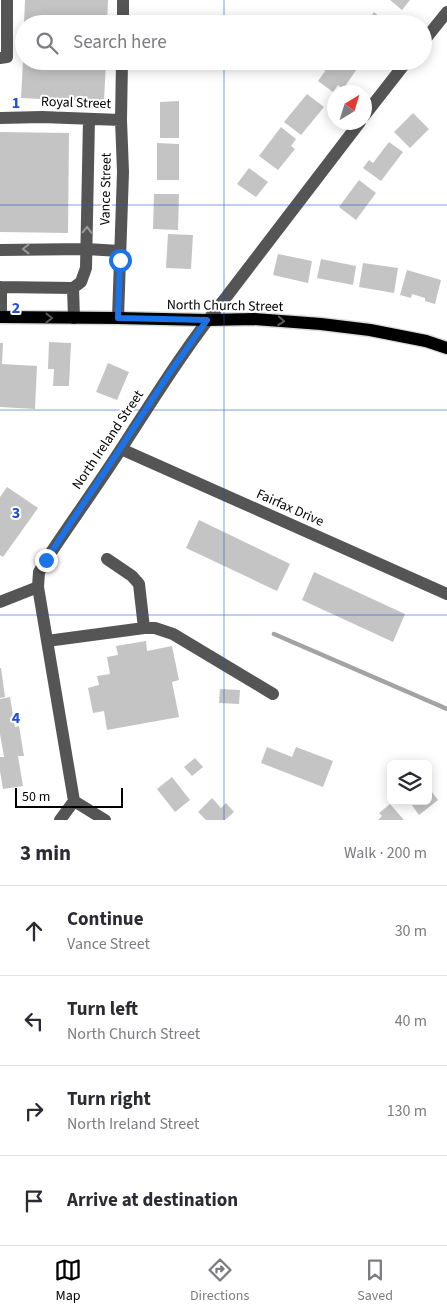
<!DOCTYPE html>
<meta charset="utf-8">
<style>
body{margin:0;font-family:"Source Sans 3",sans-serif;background:#f2f2f3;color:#2b2b33}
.controls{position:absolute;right:15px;bottom:15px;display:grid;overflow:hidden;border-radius:8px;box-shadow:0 2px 12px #0003}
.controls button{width:45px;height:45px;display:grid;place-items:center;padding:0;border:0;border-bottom:1px solid #e1e1e2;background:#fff;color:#2b2b33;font:25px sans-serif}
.compass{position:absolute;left:327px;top:85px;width:45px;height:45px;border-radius:50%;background:#fff;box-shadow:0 2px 12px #0003;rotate:38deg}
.scale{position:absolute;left:15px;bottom:12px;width:108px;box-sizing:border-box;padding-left:5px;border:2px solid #000;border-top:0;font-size:14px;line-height:18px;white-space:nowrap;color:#000;-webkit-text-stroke:4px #fff;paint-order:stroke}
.stop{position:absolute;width:15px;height:15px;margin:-11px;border:4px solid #1a73e8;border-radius:50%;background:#fff}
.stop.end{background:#1a73e8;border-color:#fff;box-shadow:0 1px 5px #0008}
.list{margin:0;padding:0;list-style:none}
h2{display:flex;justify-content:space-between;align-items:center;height:65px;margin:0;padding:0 20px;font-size:21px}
h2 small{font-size:16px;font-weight:400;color:#7c7c81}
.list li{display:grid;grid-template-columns:32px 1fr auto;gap:15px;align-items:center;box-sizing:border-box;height:90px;padding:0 20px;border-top:1px solid #e1e1e2}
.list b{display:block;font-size:19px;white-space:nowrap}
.list p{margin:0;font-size:16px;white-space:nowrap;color:#7c7c81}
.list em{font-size:16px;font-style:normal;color:#7c7c81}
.icon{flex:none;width:28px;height:28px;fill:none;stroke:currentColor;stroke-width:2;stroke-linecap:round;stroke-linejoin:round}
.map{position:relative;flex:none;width:447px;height:820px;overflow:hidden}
.search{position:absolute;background:#fff;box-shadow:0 2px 12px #0003;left:15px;right:15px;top:15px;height:55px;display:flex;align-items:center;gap:12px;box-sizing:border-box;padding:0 18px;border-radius:28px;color:#7c7c81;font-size:19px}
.sheet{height:425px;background:#fff}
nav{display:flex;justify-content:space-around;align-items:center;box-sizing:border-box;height:70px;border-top:1px solid #e1e1e2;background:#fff;font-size:14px;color:#7c7c81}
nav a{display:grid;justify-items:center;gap:2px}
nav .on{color:#000}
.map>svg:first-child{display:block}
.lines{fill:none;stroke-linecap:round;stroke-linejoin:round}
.stream{stroke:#a3a3a3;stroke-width:4.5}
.building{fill:#c4c4c4}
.major-casing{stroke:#dbdbdb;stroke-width:15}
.minor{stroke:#555;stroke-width:12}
.major{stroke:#000;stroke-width:12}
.oneway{stroke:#999}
.oneway2{stroke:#595959}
.route{stroke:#1a73e8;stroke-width:6}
.grid{fill:none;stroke:#1d4ed8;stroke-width:1;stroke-opacity:0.55}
.labels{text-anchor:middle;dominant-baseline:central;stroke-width:4;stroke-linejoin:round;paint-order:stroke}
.street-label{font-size:14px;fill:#000;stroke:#fff}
.grid-label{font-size:16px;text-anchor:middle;font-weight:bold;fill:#1d4ed8;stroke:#fff;stroke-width:4;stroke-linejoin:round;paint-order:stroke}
</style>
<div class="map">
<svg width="447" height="820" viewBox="0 0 447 820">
<rect width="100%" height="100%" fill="#fff"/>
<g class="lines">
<path class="stream" d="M274,634L447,709"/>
</g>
<path class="building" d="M25,0H108L107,24H24Z
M390,0H410L402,10Z
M374,12L388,24H365Z
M23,61H106L104,102L21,98Z
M332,61H352L359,66L343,89L338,85L333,92L318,81Z
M307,94L324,107L301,135L284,122Z
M179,101V138H160V102Z
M413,113L429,129L410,148L394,132Z
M281,127L296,139L291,146L295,149L278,170L259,156Z
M0,132L69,133L68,233L0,232Z
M389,142L403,152L381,181L363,168L369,160L373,163Z
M157,143L179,144V180H157Z
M249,168L268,182L256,197L237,184Z
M359,180L376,193L356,220L339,207Z
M154,194H179L178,230L153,229Z
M168,234L193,235L191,269L166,268Z
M278,254L312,261L308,283L273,275Z
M321,259L356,266L353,285L317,278Z
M363,263L398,268L394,293L359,287Z
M407,270L441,280L435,304L425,301V298L412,294L411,298L400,295Z
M49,342L71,343L69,386H53L54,369H48Z
M0,343H3L2,364L37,366L35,409L0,407Z
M108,363L129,372L117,400L96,392Z
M7,487L38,508L3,557L0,555V497Z
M199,520L290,564L277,591L186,548Z
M314,572L405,614L393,642L302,600Z
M146,641L147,651L172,646L179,680L172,682L179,717L107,730L104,711L93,713L88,688L99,685L97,676L110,674L107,657L118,655L116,646Z
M0,668H1L5,697L0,698Z
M220,689L240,690L239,704L219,703Z
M10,697L15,727L19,726L24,756H18L23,786L3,789L0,771V757H4L0,734V699Z
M267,747L292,757L296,747L333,761L323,787L261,763Z
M195,758L203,767L192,776L184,767Z
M172,777L190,800L175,812L157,789Z
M428,787L438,800L419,815L409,801H428Z
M212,798L221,808L226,803L234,812L225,820H206L198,812Z
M390,804L404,820H378L382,816L379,813Z"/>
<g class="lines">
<g class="major-casing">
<path id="major" d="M0,317L118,318L207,320L254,319L321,324L370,330L426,341L447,348"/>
</g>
<path class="minor" d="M123,24V0
M423,42L447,12
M0,58L7,57V0
M364,116L407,61
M0,118L42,117L121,120
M0,250L86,249L120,251
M0,287L73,288L81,282L86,268L89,119
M73,288L74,318
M1,317V287
M118,318L123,172L121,120L122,61
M121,449L447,594
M107,559L132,576L139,584L144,628
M0,602L38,587
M47,641L144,628H155L173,634L273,694
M74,801L105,820
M60,820L74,801L38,587L39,572L46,560C71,522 98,485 123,446C156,395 188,343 227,296L360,122"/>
<use href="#major" class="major"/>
</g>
<defs><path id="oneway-chevron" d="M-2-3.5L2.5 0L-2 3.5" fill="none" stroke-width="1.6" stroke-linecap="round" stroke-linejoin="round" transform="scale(1.25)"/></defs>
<g class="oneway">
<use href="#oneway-chevron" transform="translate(87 230) rotate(-89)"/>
<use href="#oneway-chevron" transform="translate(26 249) rotate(180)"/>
</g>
<g class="oneway2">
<use href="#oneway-chevron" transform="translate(49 318)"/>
<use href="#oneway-chevron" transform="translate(281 321) rotate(4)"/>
</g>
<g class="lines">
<path class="route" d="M46,560L120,449L169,374L207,320L118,318L120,260"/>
</g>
<path class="grid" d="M224,0V24M224,61V820M0,205H447M0,410H447M0,615H447"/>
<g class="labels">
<g class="street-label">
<text transform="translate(76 103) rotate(2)">Royal Street</text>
<text transform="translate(106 189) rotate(-89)">Vance Street</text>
<text transform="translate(225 306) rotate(1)">North Church Street</text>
<text transform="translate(108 440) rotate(-56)">North Ireland Street</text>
<text transform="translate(290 508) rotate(24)">Fairfax Drive</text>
</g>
</g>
<g class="grid-label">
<text x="16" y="108">1</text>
<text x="16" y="313">2</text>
<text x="16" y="518">3</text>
<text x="16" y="723">4</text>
</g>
</svg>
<div class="controls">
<button><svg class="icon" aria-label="layers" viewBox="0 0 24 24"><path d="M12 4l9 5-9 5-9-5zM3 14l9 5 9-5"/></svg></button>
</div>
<svg class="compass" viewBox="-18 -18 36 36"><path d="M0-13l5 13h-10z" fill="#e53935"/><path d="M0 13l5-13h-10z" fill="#7c7c81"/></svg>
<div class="scale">50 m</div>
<div class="stop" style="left:120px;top:260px"></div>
<div class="stop end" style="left:46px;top:560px"></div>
<div class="search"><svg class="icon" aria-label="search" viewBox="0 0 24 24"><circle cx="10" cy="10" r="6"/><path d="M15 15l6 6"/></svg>Search here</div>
</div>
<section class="sheet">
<h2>3 min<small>Walk · 200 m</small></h2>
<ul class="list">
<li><svg class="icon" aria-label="ahead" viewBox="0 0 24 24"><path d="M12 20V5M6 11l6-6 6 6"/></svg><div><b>Continue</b><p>Vance Street</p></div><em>30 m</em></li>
<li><svg class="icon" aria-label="left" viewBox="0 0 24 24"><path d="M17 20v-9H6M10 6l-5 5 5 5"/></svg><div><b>Turn left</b><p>North Church Street</p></div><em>40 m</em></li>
<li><svg class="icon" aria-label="right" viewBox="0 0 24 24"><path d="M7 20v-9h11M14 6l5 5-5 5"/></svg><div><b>Turn right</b><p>North Ireland Street</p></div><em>130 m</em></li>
<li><svg class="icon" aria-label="arrive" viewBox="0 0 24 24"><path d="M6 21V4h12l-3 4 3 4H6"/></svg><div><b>Arrive at destination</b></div></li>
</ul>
</section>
<nav>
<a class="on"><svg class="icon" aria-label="map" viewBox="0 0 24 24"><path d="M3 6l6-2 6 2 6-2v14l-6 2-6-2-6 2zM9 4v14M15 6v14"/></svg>Map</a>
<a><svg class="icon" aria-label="directions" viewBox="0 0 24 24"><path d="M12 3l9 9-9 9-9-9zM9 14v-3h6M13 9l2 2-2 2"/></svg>Directions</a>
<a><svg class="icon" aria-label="saved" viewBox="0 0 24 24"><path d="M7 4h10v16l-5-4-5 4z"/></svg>Saved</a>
</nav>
